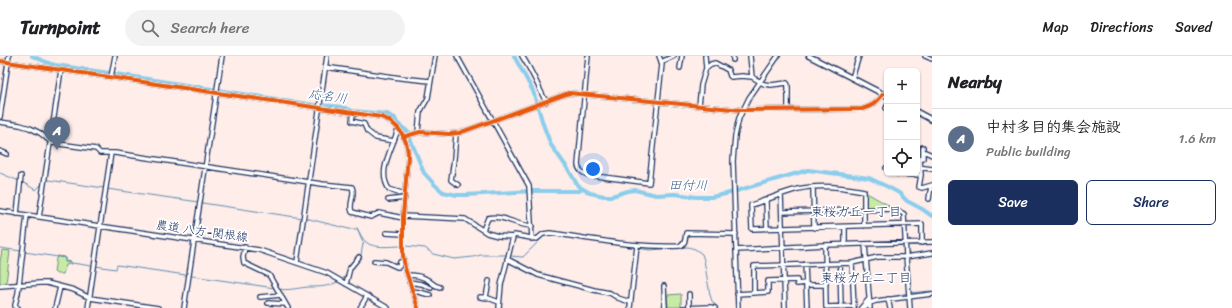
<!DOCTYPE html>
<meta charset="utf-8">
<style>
body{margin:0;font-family:Sriracha,"Klee One",sans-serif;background:#f2f2f2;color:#202124}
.controls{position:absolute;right:12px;top:12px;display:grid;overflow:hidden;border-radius:6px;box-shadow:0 1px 3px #0004}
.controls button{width:36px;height:36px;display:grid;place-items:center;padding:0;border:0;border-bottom:1px solid #e0e0e0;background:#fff;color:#202124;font:20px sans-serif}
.you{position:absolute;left:593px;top:113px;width:14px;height:14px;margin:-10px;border:3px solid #fff;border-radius:50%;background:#1a73e8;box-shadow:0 0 0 6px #1a73e833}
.badge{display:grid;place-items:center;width:26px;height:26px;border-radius:50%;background:#1b2f5e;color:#fff;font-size:13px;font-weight:700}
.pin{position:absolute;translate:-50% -33px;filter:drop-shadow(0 1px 2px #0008)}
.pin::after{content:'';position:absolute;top:21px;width:14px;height:12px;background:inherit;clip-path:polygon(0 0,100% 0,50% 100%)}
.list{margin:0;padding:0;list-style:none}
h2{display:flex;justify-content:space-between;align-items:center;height:52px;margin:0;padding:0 16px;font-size:17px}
h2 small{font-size:13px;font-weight:400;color:#757577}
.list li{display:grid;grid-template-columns:26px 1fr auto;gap:12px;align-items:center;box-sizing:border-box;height:60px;padding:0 16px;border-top:1px solid #e0e0e0}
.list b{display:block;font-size:15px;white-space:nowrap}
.list p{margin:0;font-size:13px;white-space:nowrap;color:#757577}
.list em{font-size:13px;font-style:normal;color:#757577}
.actions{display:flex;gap:8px;padding:12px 16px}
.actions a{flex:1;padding:9px 0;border:1px solid #1b2f5e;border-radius:6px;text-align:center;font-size:14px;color:#1b2f5e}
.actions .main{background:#1b2f5e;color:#fff}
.icon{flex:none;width:22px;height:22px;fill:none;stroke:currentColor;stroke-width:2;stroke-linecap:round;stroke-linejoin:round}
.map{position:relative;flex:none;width:932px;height:252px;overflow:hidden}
header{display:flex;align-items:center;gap:24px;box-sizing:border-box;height:56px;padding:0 20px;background:#fff;border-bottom:1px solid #e0e0e0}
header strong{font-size:19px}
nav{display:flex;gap:22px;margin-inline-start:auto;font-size:14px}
.search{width:280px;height:36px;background:#f2f2f2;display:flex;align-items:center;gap:10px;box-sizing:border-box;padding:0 14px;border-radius:22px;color:#757577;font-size:15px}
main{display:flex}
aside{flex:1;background:#fff}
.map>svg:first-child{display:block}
.green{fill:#c5eba5;stroke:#708d82}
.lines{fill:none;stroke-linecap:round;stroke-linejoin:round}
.stream{stroke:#5e8eb3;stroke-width:1}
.river{stroke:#8bcdec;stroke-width:4}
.minor-casing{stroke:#1b2f5e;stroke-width:6}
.major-casing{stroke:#1b2f5e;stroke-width:7}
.minor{stroke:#fff;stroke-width:3.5}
.major{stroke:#fff;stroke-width:4}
.cycleway-casing{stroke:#fff;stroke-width:6}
.cycleway{stroke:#e8590c;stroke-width:4}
.labels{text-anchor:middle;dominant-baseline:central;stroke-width:3.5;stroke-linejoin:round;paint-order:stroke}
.street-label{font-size:12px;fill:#1b2f5e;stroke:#fff}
.water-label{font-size:13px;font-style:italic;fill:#3d5e89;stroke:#fff}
.neighbourhood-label{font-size:13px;fill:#1b2f5e;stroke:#fff}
</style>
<header>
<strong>Turnpoint</strong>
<div class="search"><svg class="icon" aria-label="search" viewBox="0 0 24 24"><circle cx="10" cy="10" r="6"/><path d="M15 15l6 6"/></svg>Search here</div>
<nav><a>Map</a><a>Directions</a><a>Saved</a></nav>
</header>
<main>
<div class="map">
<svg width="932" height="252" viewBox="0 0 932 252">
<rect width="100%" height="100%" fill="#feede9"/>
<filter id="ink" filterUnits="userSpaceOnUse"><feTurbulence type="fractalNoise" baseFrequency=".025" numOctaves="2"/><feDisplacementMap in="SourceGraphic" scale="8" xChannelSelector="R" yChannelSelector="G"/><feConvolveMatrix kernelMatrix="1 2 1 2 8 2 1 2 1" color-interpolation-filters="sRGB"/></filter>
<g filter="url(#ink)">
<path class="green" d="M865,136L888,149L889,150L866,151Z
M2,194L10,195L6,228L0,229V206Z
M58,200L65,201V205L71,206V208L66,209L63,218H57L54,216L56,202Z
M681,238V251H668L667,239Z"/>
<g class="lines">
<path class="stream" d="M0,117L19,125
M46,125L48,124L104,132
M22,126L36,134L42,128
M107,133L199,146
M202,147L302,162
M305,162L349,173H356
M357,172C360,177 362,183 366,186C373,193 392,190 402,190
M357,172L364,188H363L361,199L359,200
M598,186L650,194L688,191L695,193L702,198L704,204L710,239L712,245L718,252
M405,190L425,192L433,198L454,203L473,201L481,199H507
M0,192L21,195
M24,196L65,202V206L92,210
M510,200L523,201L545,179
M95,210L116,213L117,209L275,232
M342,224L346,219L348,213
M278,233C288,235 297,232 308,231C319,231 330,231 339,225
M871,245L881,242L897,240L907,237L932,235"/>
<path class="river" d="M32,0L51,8L55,9L116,18L314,49C325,50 343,49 352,55L387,58L395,62L397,67L407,75L424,117L435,129L443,136L457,139H466L532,135H579L582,133
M514,0L533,35L544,71L551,89L568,113L578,130L590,137L604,140H612L628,135L635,134L656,139L675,138L696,141H711L726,138L808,114L869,122L888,131L899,137L907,145L922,153L932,160"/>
<g class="minor-casing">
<path id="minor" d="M457,0L529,130L532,183
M522,0C532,15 538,30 546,46
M588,0L578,109C579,115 583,117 588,119L649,127L662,8L659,0
M733,0V4
M750,0L752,21
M925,0L932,3
M0,5L381,61C398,67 408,82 408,100L403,160V199L405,212L418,252
M661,6L674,0
M325,11L401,22L430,25
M680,12L682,0
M706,12L711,8L715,7L728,14L730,20L731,21L742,20L752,21L764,28L771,29L787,27L788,29V54
M111,21L115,0
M852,22L859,0
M699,50L701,29L706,12L705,0
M887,50L886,52L887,53
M353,57L352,65L364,68L367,75L376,82L394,85
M0,61L9,0
M0,66L20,69L30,72L40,77L52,87L96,93L100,97H115L322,128L352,131C356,139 348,148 352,156L371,161L379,157L403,162
M399,74L397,76C392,93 377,116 389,133L405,138
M418,76L420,56L428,42L435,0
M456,78L454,103L451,124L458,129
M403,81L420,76L449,78L459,77L569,37L742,54L862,53C872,50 877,47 883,38
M918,91V101
M0,95L7,98
M923,95L932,99
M920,102L921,119
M923,102V91
M917,111L932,113
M886,112L887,113
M898,117V118L921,119L919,131L922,132L932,129
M813,132L814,172
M781,138L785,252
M929,143L931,130
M388,144L405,142
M766,145L767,173
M0,155L259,194L327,217L388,252
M782,156L894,153L904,158L906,201L910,252
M17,158L21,120
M403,160L465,163L487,177L498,180L513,181L514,179L537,183L543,178L550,177C594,183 635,192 680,190C686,188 685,182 686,177L736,178
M39,161L61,14
M864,170V135C843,131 819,128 798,133C782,137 767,144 751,149L752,173L922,168V187
M845,171V189
M483,174L488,162C502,158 517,170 532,170
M386,177L403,178
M865,188L870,252
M825,189L826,251L854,250
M245,191L243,201L244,207L269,219L288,252
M736,194L825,189L932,186
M507,203L538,219L594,234L610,237L618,242L630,246
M374,205L386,206L397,211H399L400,206H404
M297,206L327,0
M840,207L841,250
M852,207L854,252
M805,208L807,252
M407,219C413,219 422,220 428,224C432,227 434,230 440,231
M409,226L422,228L431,232
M346,228L350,212L359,201
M806,229H826
M0,230L40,227H47L74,234L90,242L158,252
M664,230L665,252
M412,235L419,236L430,239
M754,236V210L852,207L878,201H906L932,197
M689,238V252
M737,238L768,236V225L797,224V228L806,227
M260,241L281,239
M480,241L488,242L499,246
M486,241L489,225
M888,243L890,252
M268,247L285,248
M18,252L15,250V249L18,237L27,159
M55,252L60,231
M88,252L111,97
M184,252L222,0
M360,252L367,240
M499,252L501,229L513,181
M630,252L637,190
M683,252L710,251L715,252
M738,252L733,105L735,80L739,62L749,42L778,0
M861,252L869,243
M865,252L870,247L876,245L932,238"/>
</g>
<g class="major-casing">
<path id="major" d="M809,0L887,40
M917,56L932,64"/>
</g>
<use href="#minor" class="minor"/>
<use href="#major" class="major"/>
<g class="cycleway-casing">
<path id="cycleway" d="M0,5L381,61C398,67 408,82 408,100L403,160V199L405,212L418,252
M403,81L420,76L449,78L459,77L569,37L742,54L862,53C872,50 877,47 883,38"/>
</g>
<use href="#cycleway" class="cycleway"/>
</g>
</g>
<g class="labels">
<g class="street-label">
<text transform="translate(202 175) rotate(8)">農道 八方-関根線</text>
</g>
<g class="water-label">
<text transform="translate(328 40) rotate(8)">応名川</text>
<text transform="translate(688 129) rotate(1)">田付川</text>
</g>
<g class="neighbourhood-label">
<text x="856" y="155">東桜ガ丘一丁目</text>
<text x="866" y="221">東桜ガ丘二丁目</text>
</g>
</g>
</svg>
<div class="controls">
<button>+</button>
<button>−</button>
<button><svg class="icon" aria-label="locate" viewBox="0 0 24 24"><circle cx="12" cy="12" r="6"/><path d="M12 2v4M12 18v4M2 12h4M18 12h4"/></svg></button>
</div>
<div class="you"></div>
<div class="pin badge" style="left:57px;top:94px;background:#5c6f8a">A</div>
</div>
<aside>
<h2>Nearby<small></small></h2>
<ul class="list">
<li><span class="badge" style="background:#5c6f8a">A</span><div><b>中村多目的集会施設</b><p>Public building</p></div><em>1.6 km</em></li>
</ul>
<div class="actions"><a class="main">Save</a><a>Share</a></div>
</aside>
</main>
